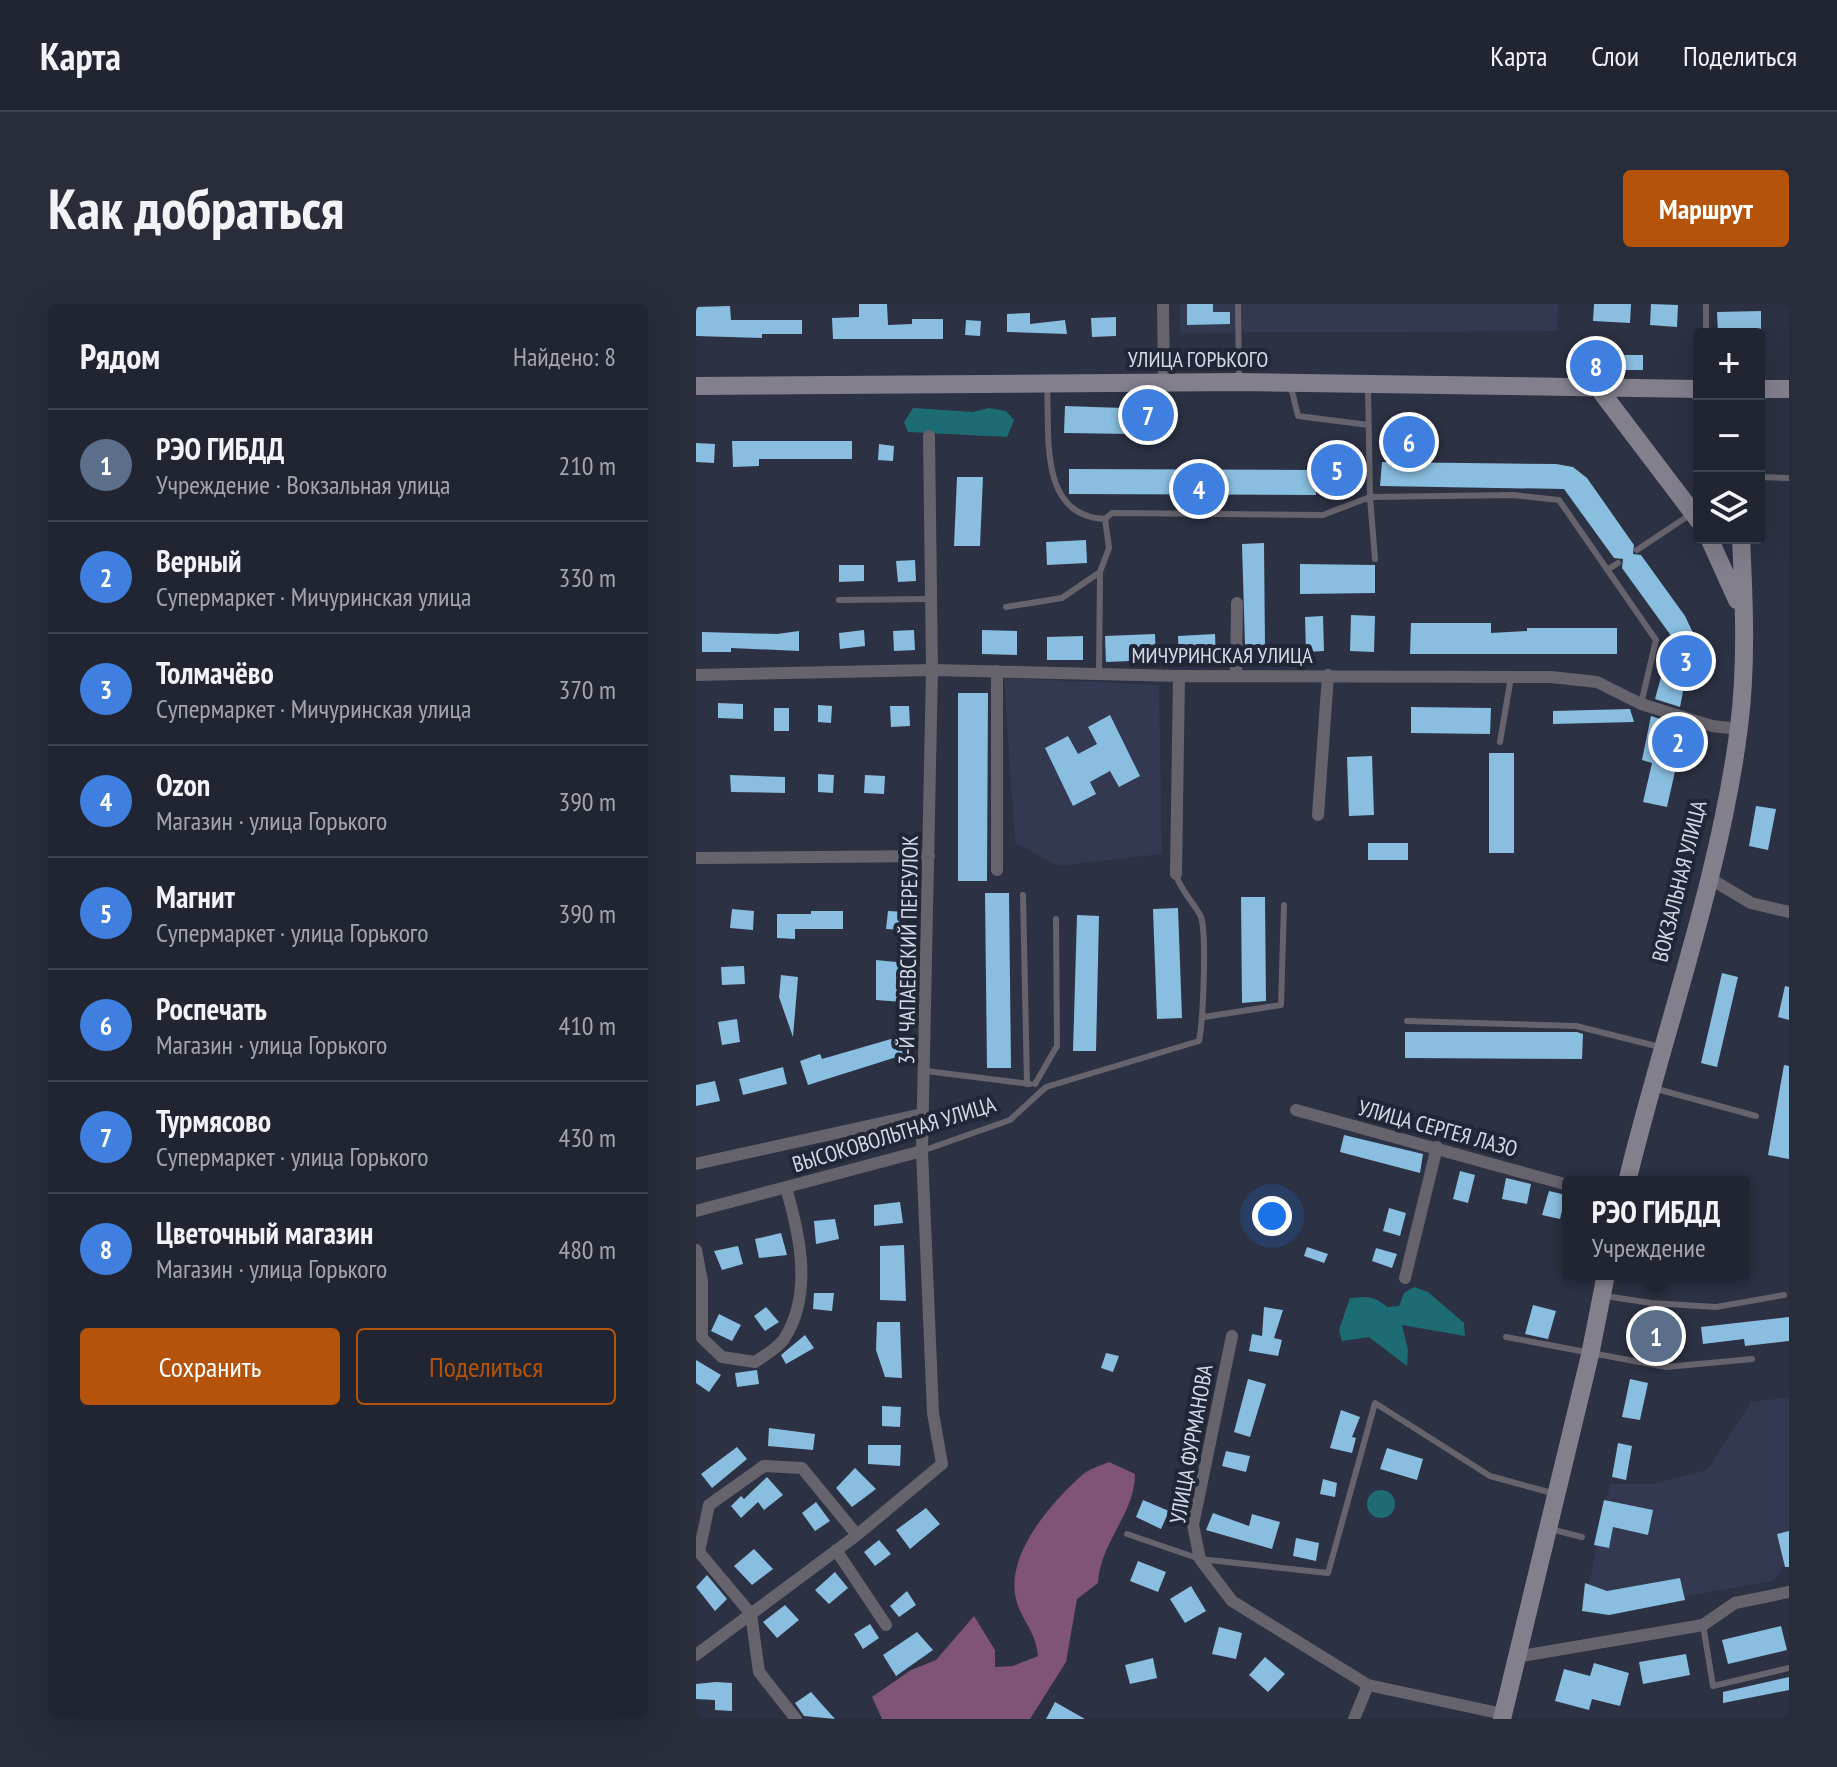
<!DOCTYPE html>
<html lang="ru">
<meta charset="utf-8">
<style>
body{margin:0;font-family:"PT Sans Narrow",sans-serif;background:#292d3a;color:#f1f3f6}
.controls{position:absolute;right:24px;top:24px;display:grid;overflow:hidden;border-radius:8px;box-shadow:0 8px 32px #0002}
.controls button{width:72px;height:72px;display:grid;place-items:center;padding:0;border:0;border-bottom:2px solid #3e424d;background:#212532;color:#f1f3f6;font:40px sans-serif}
.you{position:absolute;left:576px;top:912px;width:28px;height:28px;margin:-20px;border:6px solid #fff;border-radius:50%;background:#1a73e8;box-shadow:0 0 0 12px #1a73e833}
.badge{display:grid;place-items:center;width:52px;height:52px;border-radius:50%;background:#b45309;color:#fff;font-size:26px;font-weight:700}
.pin{position:absolute;translate:-50% -50%;border:4px solid #fff;box-shadow:0 2px 8px #0006}
.popup{position:absolute;left:866px;top:872px;width:188px;height:104px;box-sizing:border-box;display:grid;place-content:center;border-radius:8px;background:#212532;filter:drop-shadow(0 2px 6px #0005);font-size:26px;white-space:nowrap;color:#a2a5ac}
.popup b{font-size:30px;color:#f1f3f6}
.popup::after{content:'';position:absolute;left:50%;top:100%;margin-left:-16px;border:16px solid transparent;border-top-color:#212532}
.list{margin:0;padding:0;list-style:none}
h2{display:flex;justify-content:space-between;align-items:center;height:104px;margin:0;padding:0 32px;font-size:34px}
h2 small{font-size:26px;font-weight:400;color:#a2a5ac}
.list li{display:grid;grid-template-columns:52px 1fr auto;gap:24px;align-items:center;box-sizing:border-box;height:112px;padding:0 32px;border-top:2px solid #3e424d}
.list b{display:block;font-size:30px;white-space:nowrap}
.list p{margin:0;font-size:26px;white-space:nowrap;color:#a2a5ac}
.list em{font-size:26px;font-style:normal;color:#a2a5ac}
.actions{display:flex;gap:16px;padding:24px 32px}
.actions a{flex:1;padding:18px 0;border:2px solid #b45309;border-radius:8px;text-align:center;font-size:28px;color:#b45309}
.actions .main{background:#b45309;color:#fff}
.icon{flex:none;width:44px;height:44px;fill:none;stroke:currentColor;stroke-width:2;stroke-linecap:round;stroke-linejoin:round}
.map{position:relative;flex:none;width:1093px;height:1415px;overflow:hidden;border-radius:8px}
header{display:flex;align-items:center;gap:48px;box-sizing:border-box;height:112px;padding:0 40px;background:#212532;border-bottom:2px solid #3e424d}
header strong{font-size:38px}
nav{display:flex;gap:44px;margin-inline-start:auto;font-size:28px}
.intro{display:flex;align-items:center;justify-content:space-between;box-sizing:border-box;height:192px;padding:0 48px}
h1{margin:0;font-size:56px}
.button{padding:20px 36px;border-radius:8px;background:#b45309;color:#fff;font-size:28px;font-weight:700}
main{display:flex;gap:48px;padding:0 48px}
aside{flex:1;background:#212532;border-radius:8px;box-shadow:0 8px 32px #0002}
.map>svg:first-child{display:block}
.built{fill:#323951}
.forest{fill:#805474}
.water{fill:#1d6c74}
.building{fill:#89bee0}
.lines{fill:none;stroke-linecap:round;stroke-linejoin:round}
.service{stroke:#67636c;stroke-width:6}
.minor{stroke:#67636c;stroke-width:12}
.secondary{stroke:#847f8d;stroke-width:18}
.labels{text-anchor:middle;dominant-baseline:central;stroke-width:8;stroke-linejoin:round;paint-order:stroke}
.street-label{font-size:22px;fill:#d6dae6;stroke:#222738}
</style>
<header>
<strong>Карта</strong>
<nav><a>Карта</a><a>Слои</a><a>Поделиться</a></nav>
</header>
<div class="intro"><h1>Как добраться</h1><a class="button">Маршрут</a></div>
<main>
<aside>
<h2>Рядом<small>Найдено: 8</small></h2>
<ul class="list">
<li><span class="badge" style="background:#5c6f8a">1</span><div><b>РЭО ГИБДД</b><p>Учреждение · Вокзальная улица</p></div><em>210 m</em></li>
<li><span class="badge" style="background:#3f7fe0">2</span><div><b>Верный</b><p>Супермаркет · Мичуринская улица</p></div><em>330 m</em></li>
<li><span class="badge" style="background:#3f7fe0">3</span><div><b>Толмачёво</b><p>Супермаркет · Мичуринская улица</p></div><em>370 m</em></li>
<li><span class="badge" style="background:#3f7fe0">4</span><div><b>Ozon</b><p>Магазин · улица Горького</p></div><em>390 m</em></li>
<li><span class="badge" style="background:#3f7fe0">5</span><div><b>Магнит</b><p>Супермаркет · улица Горького</p></div><em>390 m</em></li>
<li><span class="badge" style="background:#3f7fe0">6</span><div><b>Роспечать</b><p>Магазин · улица Горького</p></div><em>410 m</em></li>
<li><span class="badge" style="background:#3f7fe0">7</span><div><b>Турмясово</b><p>Супермаркет · улица Горького</p></div><em>430 m</em></li>
<li><span class="badge" style="background:#3f7fe0">8</span><div><b>Цветочный магазин</b><p>Магазин · улица Горького</p></div><em>480 m</em></li>
</ul>
<div class="actions"><a class="main">Сохранить</a><a>Поделиться</a></div>
</aside>
<div class="map">
<svg width="1093" height="1415" viewBox="0 0 1093 1415">
<rect width="100%" height="100%" fill="#2c3143"/>
<path class="built" d="M484,0H862L861,27L484,29Z
M308,374L463,381L466,550L362,562L319,539Z
M1093,1093V1254L1078,1277L924,1304L890,1294L914,1180H956L1011,1166L1055,1098Z"/>
<path class="forest" d="M413,1158L439,1170C439,1210 404,1238 402,1279L381,1295L370,1358L334,1415H186L176,1393L215,1366L240,1356L278,1312L299,1346V1363L317,1362L342,1352C340,1327 325,1316 320,1295C309,1251 355,1199 385,1172C392,1165 404,1162 413,1158Z"/>
<path class="water" d="M217,104L277,108L293,104L310,107L318,116L311,133L212,128L208,118Z
M718,983L732,988L768,1019L769,1032L706,1021L712,1046L711,1062L673,1033L646,1037L643,1026L654,994C671,993 678,991 691,1003L703,1002L708,989Z
M671 1200a14 14 0 1 1 28 0a14 14 0 1 1-28 0Z"/>
<path class="building" d="M163,0H191L192,21L216,20V15H247V35H137L136,14L163,13Z
M491,0H517V8H534V20L491,21Z
M898,0H935L934,19L897,17Z
M955,0L982,1L981,23L954,21Z
M34,2L35,16H106V30H66V34L0,32V3Z
M1065,7V30H1022L1021,8Z
M334,9V20L369,16L371,30L311,28V10Z
M420,13V32L396,33L395,14Z
M270,16L285,17L284,32L269,31Z
M913,51H947V66H913Z
M369,102L457,105L456,123L436,122L435,130L368,129Z
M36,137H156V155H63V162L37,163Z
M0,139L19,140L18,159L0,158Z
M183,140L198,142L197,157L182,156Z
M620,144H658V177H620V191L373,190V165L620,166Z
M686,158L860,160L877,163L891,174L938,241L937,250L945,251L989,312L998,331L984,403L959,395L976,333L926,264L927,255L918,254L868,185L684,182Z
M261,173H287L284,242H258Z
M390,236L391,259L351,261L350,238Z
M568,239L569,342H549L546,240Z
M219,256L220,277L202,278L200,257Z
M604,260L679,261V289L604,290Z
M143,261H168V277L143,278Z
M655,311L679,312L678,348L654,347Z
M627,312L628,347L610,348L609,313Z
M715,319H795V329L831,327V324H921V350H714Z
M168,326L169,342L144,345L143,329Z
M218,326L219,346L198,347L197,327Z
M286,326L321,327V351L286,350Z
M103,327V347L35,344V348H6V328L81,330Z
M459,330L460,356L410,358L409,332Z
M519,330L520,355L483,356L482,332Z
M387,332V356H351V333Z
M262,389H292L291,577H262Z
M22,399L47,400V415L22,414Z
M122,401L136,402L135,419L122,418Z
M194,402H213L214,422L195,423Z
M715,403L795,404L794,430L715,429Z
M78,404H93V427H78Z
M934,405L938,418L857,420V407Z
M414,411L444,472L423,483L414,467L394,478L400,490L377,502L349,444L372,432L382,450L401,440L392,423Z
M955,412L989,423L971,503L947,498L956,459L946,456Z
M793,449H818V549H793Z
M676,452L678,511L653,512L651,453Z
M122,470L138,471L137,489L122,488Z
M34,471L89,473V489L35,488Z
M169,471L189,472L188,490L168,489Z
M1060,502L1080,505L1072,546L1053,542Z
M672,539H712V556H672Z
M289,589H313L315,764H291Z
M545,593H569L570,697L546,699Z
M482,604L486,714L461,715L457,605Z
M36,605L58,607L57,626L34,624Z
M115,607H147V625H99V635L81,634V610H115Z
M192,607L211,608L210,626L190,625Z
M381,611L403,612L400,747H377Z
M180,656L210,659L207,698L180,696Z
M48,662L49,680L26,681L25,663Z
M1026,669L1042,673L1021,763L1005,759Z
M85,671L102,673L97,733L83,693Z
M1089,682L1093,683V716L1082,713Z
M41,715L44,738L26,741L22,718Z
M709,728H881L887,730L886,755L709,754Z
M202,733L207,751L112,781L104,757L124,750L126,755Z
M1088,761L1093,762V855L1072,851Z
M87,763L91,780L47,791L43,775Z
M19,777L24,797L0,802V781Z
M648,831L727,850L724,869L644,848Z
M764,867L779,871L772,899L757,895Z
M810,874L835,880L831,900L806,895Z
M853,887L870,891L864,915L846,911Z
M204,898L207,919L178,922V901Z
M693,904L710,909L704,932L687,927Z
M139,915L143,935L120,940L118,917Z
M85,929L91,951L63,954L59,935Z
M208,941L210,997L184,996V942Z
M42,942L47,960L26,966L18,947Z
M611,943L632,950L628,959L608,952Z
M680,944L701,950L696,964L676,957Z
M118,989H138L136,1007L117,1005Z
M837,1001L860,1007L852,1035L829,1030Z
M70,1003L83,1018L69,1027L58,1012Z
M568,1003L587,1006L578,1034L586,1036L582,1052L553,1047L556,1030L566,1032Z
M953,1007L976,1010L968,1055L945,1052Z
M23,1010L45,1021L36,1037L15,1027Z
M1093,1013V1037L1049,1042L1048,1035L1007,1040L1005,1023Z
M181,1018H204L206,1074L189,1073L180,1046Z
M109,1031L118,1044L90,1060L85,1051Z
M410,1049L423,1052L417,1068L405,1064Z
M0,1056L25,1071L13,1088L0,1079Z
M61,1066L63,1080L41,1083L39,1069Z
M552,1075L570,1080L554,1133L538,1128Z
M934,1075L952,1079L944,1116L926,1113Z
M186,1102L205,1103L204,1123L186,1122Z
M645,1106L664,1113L656,1133L660,1134L656,1149L634,1144Z
M73,1124L119,1130L117,1146L72,1142Z
M922,1139L936,1142L930,1176L916,1173Z
M172,1141H205L204,1162L172,1160Z
M41,1143L51,1155L16,1184L5,1170Z
M691,1144L727,1155L721,1176L684,1165Z
M530,1147L554,1152L550,1168L526,1162Z
M159,1164L180,1185L156,1203L140,1184Z
M71,1173L87,1191L68,1206L62,1198L45,1214L35,1202L45,1192L48,1195Z
M627,1175L641,1179L639,1193L624,1190Z
M447,1196L473,1207L465,1225L440,1213Z
M908,1196L957,1206L952,1231L917,1223L913,1244L898,1241Z
M120,1198L134,1217L119,1227L106,1209Z
M230,1204L244,1220L214,1245L200,1226Z
M517,1209L553,1222L556,1210L584,1218L576,1245L510,1226Z
M1093,1227V1263H1089L1081,1230Z
M600,1234L623,1239L620,1257L597,1252Z
M183,1236L195,1250L179,1262L168,1248Z
M58,1245L77,1265L56,1281L38,1262Z
M442,1257L470,1268L462,1288L434,1277Z
M139,1268L152,1284L133,1300L119,1286Z
M11,1271L31,1295L19,1307L0,1283Z
M984,1274L989,1296L913,1311L886,1307L889,1279L911,1287Z
M495,1282L510,1307L489,1319L474,1295Z
M211,1287L220,1301L203,1313L194,1302Z
M89,1301L103,1316L81,1334L67,1318Z
M174,1320L183,1334L167,1345L158,1330Z
M1085,1322L1091,1346L1032,1360L1026,1336Z
M523,1323L546,1329L540,1355L516,1350Z
M221,1328L237,1346L200,1372L187,1351Z
M990,1350L994,1371L947,1380L943,1358Z
M569,1353L589,1370L572,1388L553,1371Z
M457,1354L461,1374L434,1380L429,1361Z
M898,1359L933,1369L924,1402L896,1395L893,1406L859,1397L868,1365L894,1372Z
M1093,1373V1386L1027,1399V1388Z
M20,1378L36,1379V1407L19,1406V1396L0,1395V1380Z
M115,1388L139,1415L108,1412L99,1399Z
M359,1398L389,1415H350Z"/>
<g class="lines">
<path class="service" d="M542,0L543,76
M1010,0V30
M351,83C354,132 342,212 409,215L413,244L404,268L403,369
M595,83L602,112L673,121
M1063,173L1093,174
M409,215L416,209L627,211L674,193L672,84
M941,246L995,210
M679,255L674,193L817,191L863,196L960,336L945,400
M911,266L922,259
M143,296L234,295
M310,303L366,294L404,268
M804,438L815,373
M327,591L331,780
M508,713L585,701L588,601
M711,717L880,722L964,743
M230,767L334,780
M339,780L361,742L360,615
M957,784L1060,812
M226,847L314,816L350,783L503,737C507,717 511,632 505,613C500,601 486,589 480,571
M909,992L955,999L1020,1003L1088,991
M810,1033L970,1063L1056,1055
M854,1225L886,1233
M431,1230L504,1255L632,1269L679,1099L794,1172L856,1189
M1007,1321L1017,1382L1093,1364"/>
<path class="minor" d="M467,0L468,78
M301,367V566
M540,370L541,299
M0,371L236,366L483,372L855,373L901,378L945,400L1016,422L1043,425
M622,511L632,371
M0,554L233,552
M480,570L483,372
M1013,574L1055,599L1093,608
M600,806L872,881
M0,860L226,810
M0,907L226,847
M0,946L6,977V1034L26,1053L59,1058C68,1052 82,1044 88,1035C117,991 104,931 90,884
M709,974L741,843
M536,1032L497,1221L504,1255L536,1297L672,1381L807,1410
M140,1246L190,1321
M0,1351L161,1231L246,1160L237,1109L226,847L236,366L233,132
M820,1353L1007,1321L1039,1299L1093,1288
M100,1415L63,1368L55,1310L3,1248L13,1201L68,1162L106,1164L161,1231
M658,1415L672,1381"/>
<path class="secondary" d="M0,82L543,78L1003,85
M903,85L1003,217
M1063,85H1093
M1013,234L1041,296
M931,878C967,729 1024,574 1043,423C1051,360 1048,297 1045,234
M806,1415L894,1051L910,970"/>
</g>
<g class="labels">
<g class="street-label">
<text x="502" y="55">УЛИЦА ГОРЬКОГО</text>
<text x="526" y="351">МИЧУРИНСКАЯ УЛИЦА</text>
<text transform="translate(983 577) rotate(-76)">ВОКЗАЛЬНАЯ УЛИЦА</text>
<text transform="translate(212 646) rotate(-89)">3-Й ЧАПАЕВСКИЙ ПЕРЕУЛОК</text>
<text transform="translate(742 824) rotate(15)">УЛИЦА СЕРГЕЯ ЛАЗО</text>
<text transform="translate(198 830) rotate(-17)">ВЫСОКОВОЛЬТНАЯ УЛИЦА</text>
<text transform="translate(495 1140) rotate(-80)">УЛИЦА ФУРМАНОВА</text>
</g>
</g>
</svg>
<div class="controls">
<button>+</button>
<button>−</button>
<button><svg class="icon" aria-label="layers" viewBox="0 0 24 24"><path d="M12 4l9 5-9 5-9-5zM3 14l9 5 9-5"/></svg></button>
</div>
<div class="you"></div>
<div class="pin badge" style="left:960px;top:1032px;background:#5c6f8a">1</div>
<div class="popup"><b>РЭО ГИБДД</b>Учреждение</div>
<div class="pin badge" style="left:982px;top:438px;background:#3f7fe0">2</div>
<div class="pin badge" style="left:990px;top:357px;background:#3f7fe0">3</div>
<div class="pin badge" style="left:503px;top:185px;background:#3f7fe0">4</div>
<div class="pin badge" style="left:641px;top:166px;background:#3f7fe0">5</div>
<div class="pin badge" style="left:713px;top:138px;background:#3f7fe0">6</div>
<div class="pin badge" style="left:452px;top:111px;background:#3f7fe0">7</div>
<div class="pin badge" style="left:900px;top:62px;background:#3f7fe0">8</div>
</div>
</main>
